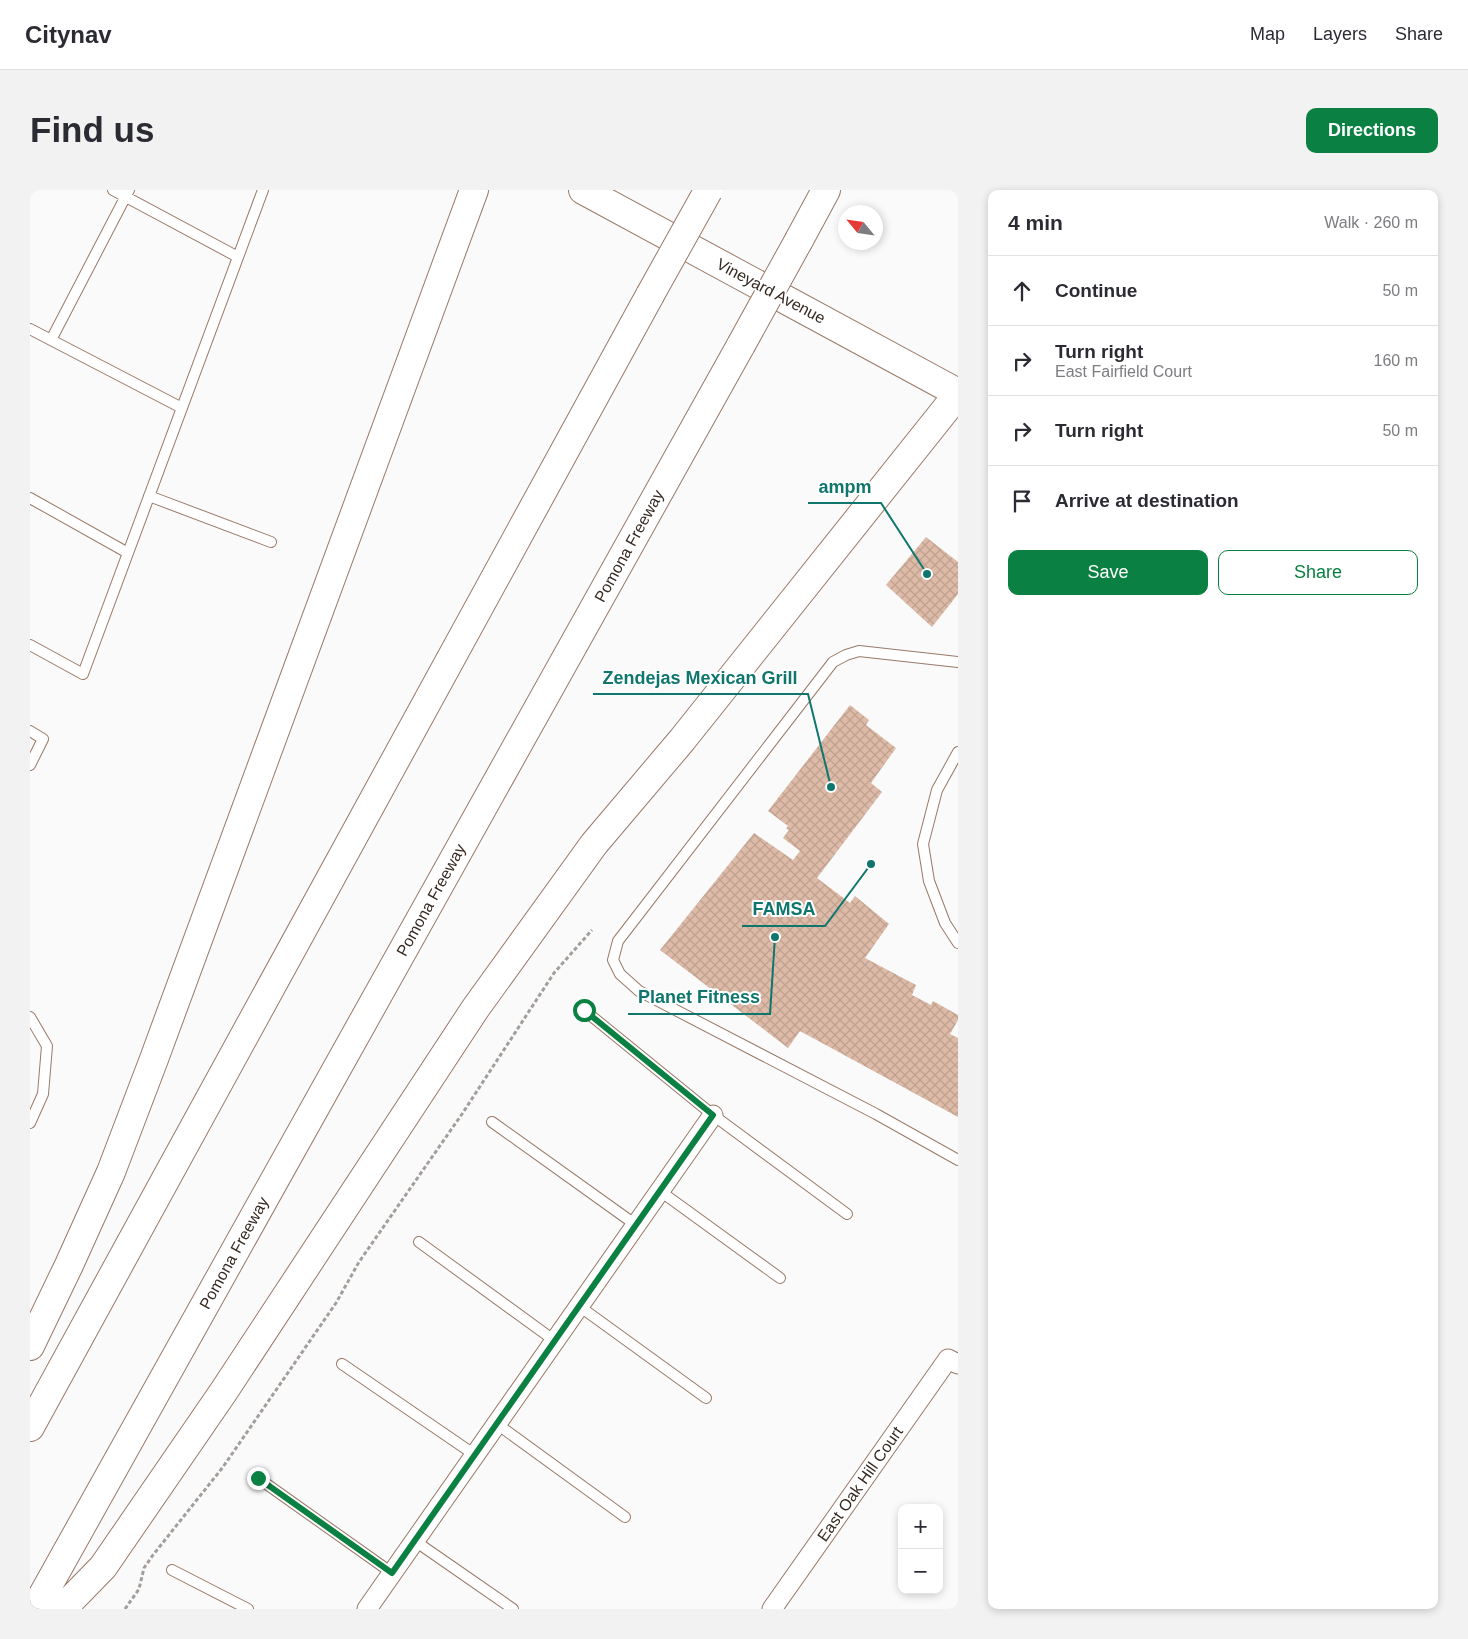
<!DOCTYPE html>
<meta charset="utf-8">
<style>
body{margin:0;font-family:Helvetica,sans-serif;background:#f2f2f3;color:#2b2b33}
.controls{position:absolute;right:15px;bottom:15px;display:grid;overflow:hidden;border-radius:10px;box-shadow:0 2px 8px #0003}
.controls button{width:45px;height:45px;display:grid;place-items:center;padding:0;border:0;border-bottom:1px solid #e1e1e2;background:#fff;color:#2b2b33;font:25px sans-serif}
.compass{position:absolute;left:808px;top:15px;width:45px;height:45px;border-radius:50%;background:#fff;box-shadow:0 2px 8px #0003;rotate:299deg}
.stop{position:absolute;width:15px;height:15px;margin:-11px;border:4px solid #0b8043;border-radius:50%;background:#fff}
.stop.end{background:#0b8043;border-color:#fff;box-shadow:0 1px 5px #0008}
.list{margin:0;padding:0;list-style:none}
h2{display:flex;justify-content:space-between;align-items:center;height:65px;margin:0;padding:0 20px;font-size:21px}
h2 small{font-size:16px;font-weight:400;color:#7c7c81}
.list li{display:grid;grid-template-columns:32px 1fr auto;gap:15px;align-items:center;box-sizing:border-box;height:70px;padding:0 20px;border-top:1px solid #e1e1e2}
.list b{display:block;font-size:19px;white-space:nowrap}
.list p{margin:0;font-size:16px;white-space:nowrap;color:#7c7c81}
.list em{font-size:16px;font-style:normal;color:#7c7c81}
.actions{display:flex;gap:10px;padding:15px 20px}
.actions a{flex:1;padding:11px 0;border:1px solid #0b8043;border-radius:10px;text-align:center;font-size:18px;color:#0b8043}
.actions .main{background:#0b8043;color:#fff}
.icon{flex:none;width:28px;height:28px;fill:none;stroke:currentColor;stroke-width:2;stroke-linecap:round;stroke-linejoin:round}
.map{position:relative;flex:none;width:928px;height:1419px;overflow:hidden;border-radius:10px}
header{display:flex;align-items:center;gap:30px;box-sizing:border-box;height:70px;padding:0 25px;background:#fff;border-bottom:1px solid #e1e1e2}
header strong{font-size:24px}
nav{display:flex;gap:28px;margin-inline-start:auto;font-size:18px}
.intro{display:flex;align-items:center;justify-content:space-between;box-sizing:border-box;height:120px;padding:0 30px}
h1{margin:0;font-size:35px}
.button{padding:12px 22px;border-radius:10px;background:#0b8043;color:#fff;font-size:18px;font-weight:700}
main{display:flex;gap:30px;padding:0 30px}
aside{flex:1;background:#fff;border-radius:10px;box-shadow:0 2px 8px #0003}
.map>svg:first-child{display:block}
.building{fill:url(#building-cross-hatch)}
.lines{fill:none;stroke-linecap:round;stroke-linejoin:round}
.service-casing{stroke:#997967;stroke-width:12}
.minor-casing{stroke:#997967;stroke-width:21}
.secondary-casing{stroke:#997967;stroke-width:30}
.motorway-casing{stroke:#997967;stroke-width:30}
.path{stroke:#a49e9a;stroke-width:3;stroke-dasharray:4 2.5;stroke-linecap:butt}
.service{stroke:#fff;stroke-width:10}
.minor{stroke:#fff;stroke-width:19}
.secondary{stroke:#fff;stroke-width:28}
.motorway{stroke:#fff;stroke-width:28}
.motorway-bridge-casing{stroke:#997967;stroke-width:30;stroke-linecap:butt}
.motorway-bridge{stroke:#fff;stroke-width:28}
.route{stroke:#0b8043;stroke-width:6}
.labels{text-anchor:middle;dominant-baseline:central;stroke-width:4;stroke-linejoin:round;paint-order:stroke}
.street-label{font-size:16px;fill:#362921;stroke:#fff}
.leader{fill:none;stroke:#0f766e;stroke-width:2}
.callout-dot{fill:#0f766e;stroke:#fff;stroke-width:2}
.callout-label{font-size:18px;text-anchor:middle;font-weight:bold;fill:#0f766e;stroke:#fff;stroke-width:4;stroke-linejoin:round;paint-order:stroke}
</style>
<header>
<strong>Citynav</strong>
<nav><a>Map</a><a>Layers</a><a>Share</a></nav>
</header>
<div class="intro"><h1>Find us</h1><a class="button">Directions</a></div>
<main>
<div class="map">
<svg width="928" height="1419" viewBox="0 0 928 1419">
<defs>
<pattern id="building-cross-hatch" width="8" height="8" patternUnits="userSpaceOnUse" patternTransform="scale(1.25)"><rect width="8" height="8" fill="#debba8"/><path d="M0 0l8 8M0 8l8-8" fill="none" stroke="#bfa190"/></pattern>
</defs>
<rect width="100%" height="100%" fill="#fafafa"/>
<path class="building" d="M896,347L928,372V404L902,437L856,395Z
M820,515L839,530L836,535L866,558L841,593L852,602L787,688L820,713L825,706L859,734L835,768L886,795L882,805L901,815L903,811L928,825V830L920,844L928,848V927L770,841L758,858L630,760L724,643L763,670L770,661L753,648L759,640L756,639L758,636L738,621Z"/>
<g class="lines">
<g class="service-casing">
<path id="service" d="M83,0L208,67
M0,139L152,218
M21,150L99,0
M119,306L241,352
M0,308L98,363
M0,455L53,484L233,0
M928,472L829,461L816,465L803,472L588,751L583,770L590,784L609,801L846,924L928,970
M0,541L13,549L0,575
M928,562L907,600L893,654L899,691L915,733L928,753
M554,820L683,925L817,1024
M0,827L17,856L13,904L0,933
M462,932L606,1035
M630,1001L750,1088
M389,1052L525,1151
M549,1116L676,1208
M312,1174L445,1265
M467,1234L595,1327
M228,1288L362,1383
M385,1351L483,1419
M142,1380L218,1419"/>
</g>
<g class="minor-casing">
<path id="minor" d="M337,1419L683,925
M742,1419L918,1169L928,1174"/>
</g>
<g class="secondary-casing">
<path id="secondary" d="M553,0L928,203"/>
</g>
<g class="motorway-casing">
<path id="motorway" d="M769,50L796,0
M0,1156L39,1075L81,982L124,869L444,0
M0,1237L620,105
M5,1419L711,155
M32,1419L73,1377L194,1201L445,819L564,654L652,550L928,204"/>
</g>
<path class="path" d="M95,1419L109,1399L114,1378L123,1365L193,1277L306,1113L329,1072L432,924L524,783L562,740"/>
<use href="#service" class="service"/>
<use href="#minor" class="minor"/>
<use href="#secondary" class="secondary"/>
<use href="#motorway" class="motorway"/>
<g class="motorway-bridge-casing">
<path id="motorway-bridge" d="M620,105L678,1
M711,155L769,50"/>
</g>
<use href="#motorway-bridge" class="motorway-bridge"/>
</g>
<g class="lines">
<path class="route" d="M228,1288L362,1383L683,925L554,820"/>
</g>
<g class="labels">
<g class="street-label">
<text transform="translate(741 101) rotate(28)">Vineyard Avenue</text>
<text transform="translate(599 356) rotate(-61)">Pomona Freeway</text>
<text transform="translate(401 710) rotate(-61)">Pomona Freeway</text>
<text transform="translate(204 1063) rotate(-61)">Pomona Freeway</text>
<text transform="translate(830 1294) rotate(-55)">East Oak Hill Court</text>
</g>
</g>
<path class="leader" d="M897 384L851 313H778M801 597L778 504H563M841 674L795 736H712M745 747L740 824H598"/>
<g class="callout-dot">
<circle cx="897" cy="384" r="5"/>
<circle cx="801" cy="597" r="5"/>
<circle cx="841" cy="674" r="5"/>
<circle cx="745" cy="747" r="5"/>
</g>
<g class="callout-label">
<text x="815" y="303">ampm</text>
<text x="670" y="494">Zendejas Mexican Grill</text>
<text x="754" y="725">FAMSA</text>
<text x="669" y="813">Planet Fitness</text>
</g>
</svg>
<div class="controls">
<button>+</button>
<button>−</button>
</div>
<svg class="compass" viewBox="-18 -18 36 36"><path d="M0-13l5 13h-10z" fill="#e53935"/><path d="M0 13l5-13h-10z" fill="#7c7c81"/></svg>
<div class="stop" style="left:554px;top:820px"></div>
<div class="stop end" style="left:228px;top:1288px"></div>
</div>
<aside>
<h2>4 min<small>Walk · 260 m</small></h2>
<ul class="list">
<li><svg class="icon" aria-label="ahead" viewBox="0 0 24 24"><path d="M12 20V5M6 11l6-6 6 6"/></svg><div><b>Continue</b></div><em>50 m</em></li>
<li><svg class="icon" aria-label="right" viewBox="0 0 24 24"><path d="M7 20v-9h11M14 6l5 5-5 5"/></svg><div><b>Turn right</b><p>East Fairfield Court</p></div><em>160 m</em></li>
<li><svg class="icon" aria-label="right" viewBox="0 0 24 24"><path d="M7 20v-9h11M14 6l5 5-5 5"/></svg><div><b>Turn right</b></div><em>50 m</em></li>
<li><svg class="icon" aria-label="arrive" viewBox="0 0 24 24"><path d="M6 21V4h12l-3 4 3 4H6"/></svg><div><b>Arrive at destination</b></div></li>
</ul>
<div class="actions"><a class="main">Save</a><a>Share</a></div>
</aside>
</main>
